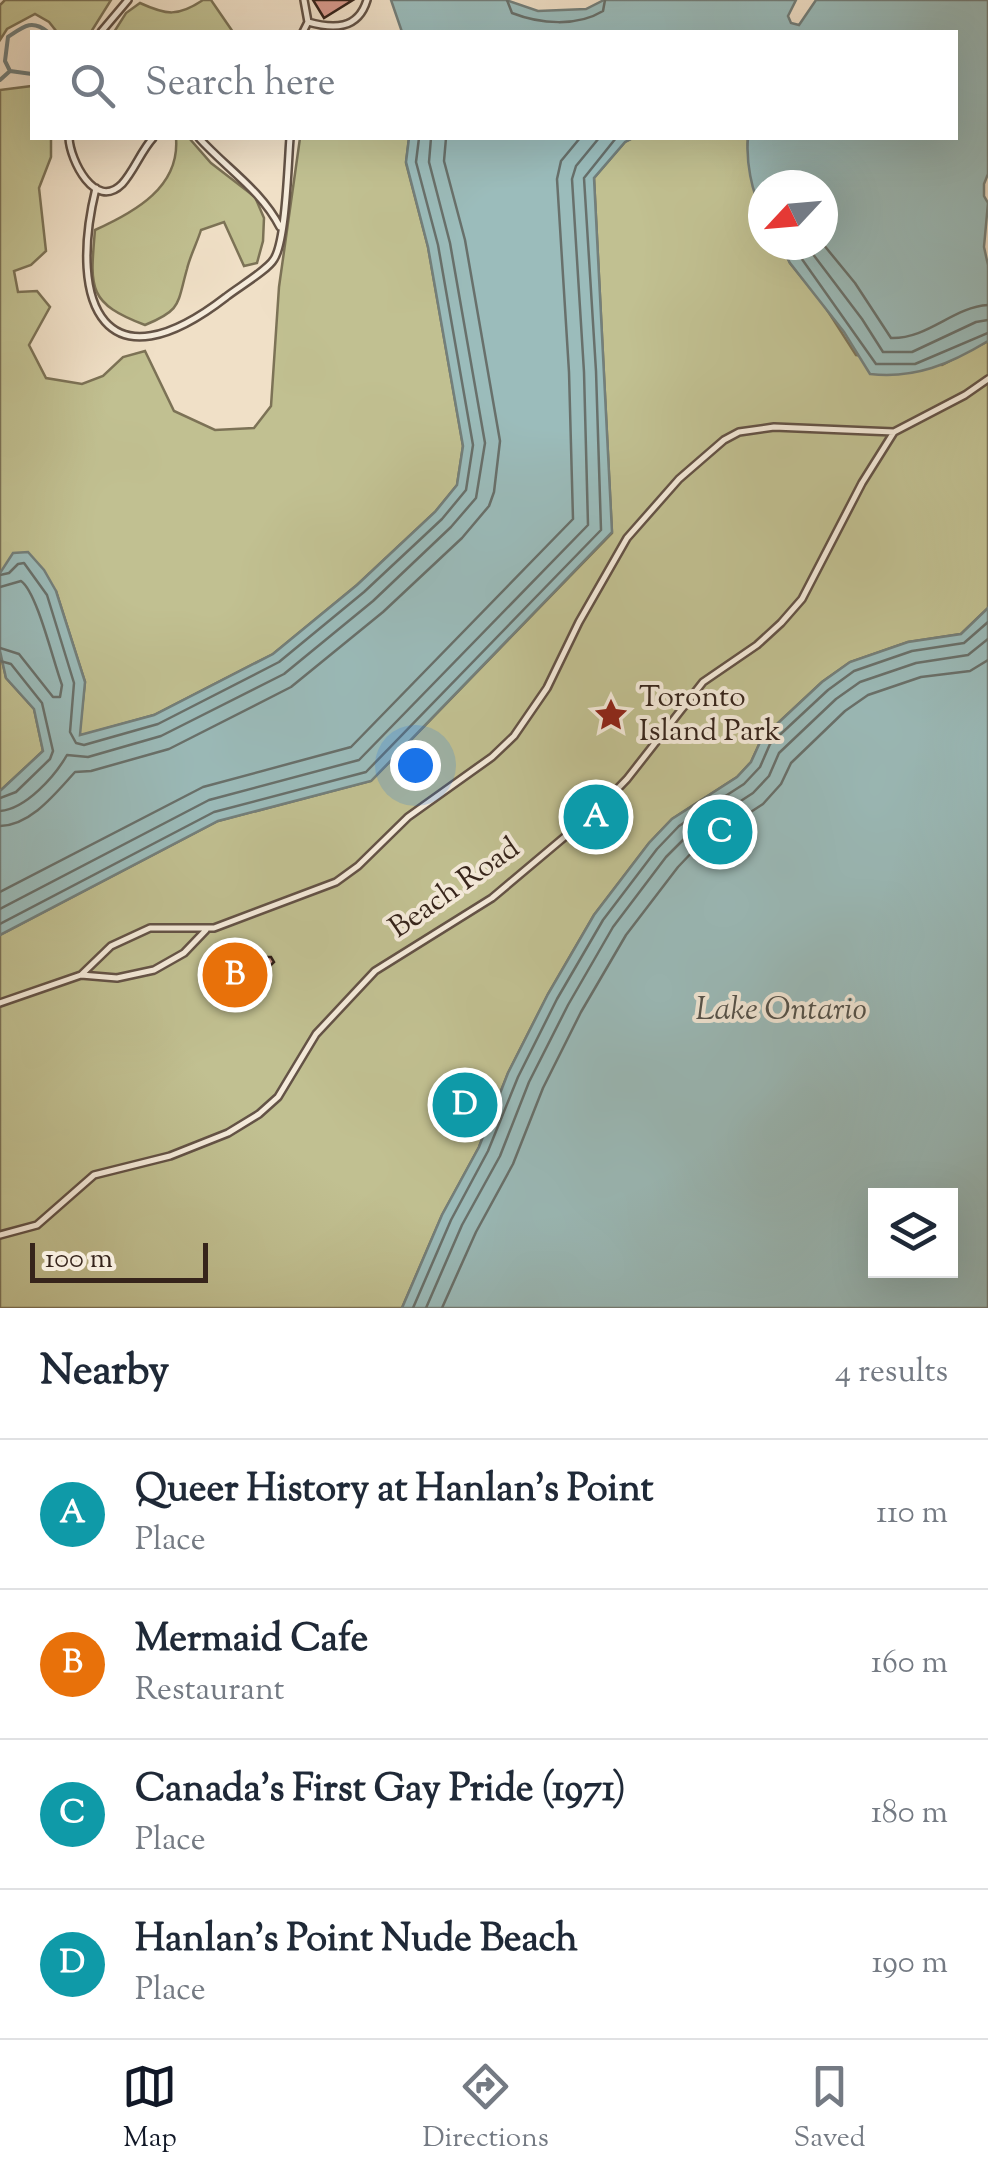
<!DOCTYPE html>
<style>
body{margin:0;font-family:"Sorts Mill Goudy",serif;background:#f2f2f3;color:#1f2937}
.controls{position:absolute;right:30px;bottom:30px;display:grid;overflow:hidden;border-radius:0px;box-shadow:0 10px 40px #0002}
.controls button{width:90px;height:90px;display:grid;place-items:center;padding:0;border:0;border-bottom:2px solid #e0e1e3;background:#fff;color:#1f2937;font:50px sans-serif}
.compass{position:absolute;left:748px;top:170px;width:90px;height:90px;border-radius:50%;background:#fff;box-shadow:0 10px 40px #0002;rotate:244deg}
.scale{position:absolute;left:30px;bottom:25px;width:178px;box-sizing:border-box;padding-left:10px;border:5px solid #36241b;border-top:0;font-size:28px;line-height:35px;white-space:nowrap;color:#36241b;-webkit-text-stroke:8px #f5ebdb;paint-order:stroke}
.you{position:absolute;left:415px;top:765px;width:35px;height:35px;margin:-25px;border:8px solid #fff;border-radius:50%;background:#1a73e8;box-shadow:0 0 0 15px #1a73e833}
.badge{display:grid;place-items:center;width:65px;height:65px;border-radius:50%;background:#111827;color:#fff;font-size:32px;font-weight:700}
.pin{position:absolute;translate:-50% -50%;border:5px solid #fff;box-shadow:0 2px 10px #0006}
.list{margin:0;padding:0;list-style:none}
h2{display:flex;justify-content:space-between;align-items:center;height:130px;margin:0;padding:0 40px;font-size:42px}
h2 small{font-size:32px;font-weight:400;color:#747a83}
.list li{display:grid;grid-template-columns:65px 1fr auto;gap:30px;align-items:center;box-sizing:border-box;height:150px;padding:0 40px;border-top:2px solid #e0e1e3}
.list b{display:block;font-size:38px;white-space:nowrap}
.list p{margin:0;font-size:32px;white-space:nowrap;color:#747a83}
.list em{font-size:32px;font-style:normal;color:#747a83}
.icon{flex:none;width:55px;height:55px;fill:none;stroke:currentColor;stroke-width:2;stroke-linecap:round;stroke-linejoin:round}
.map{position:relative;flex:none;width:988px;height:1308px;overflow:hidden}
.search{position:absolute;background:#fff;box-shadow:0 10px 40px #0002;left:30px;right:30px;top:30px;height:110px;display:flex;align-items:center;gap:25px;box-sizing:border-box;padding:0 35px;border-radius:0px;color:#747a83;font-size:38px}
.sheet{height:730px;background:#fff}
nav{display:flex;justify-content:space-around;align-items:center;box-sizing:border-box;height:140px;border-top:2px solid #e0e1e3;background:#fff;font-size:28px;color:#747a83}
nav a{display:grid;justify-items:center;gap:5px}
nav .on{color:#111827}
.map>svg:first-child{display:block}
.green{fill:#c1c091;stroke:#7c7256;stroke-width:2.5}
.water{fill:#9bbcbb;stroke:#737f7b;stroke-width:2.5;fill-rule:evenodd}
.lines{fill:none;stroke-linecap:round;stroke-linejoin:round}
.shore{stroke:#68706b;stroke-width:2.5}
.stream{stroke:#737f7b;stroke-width:4}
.building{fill:#d99b8e;stroke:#36241b;stroke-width:2.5}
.lane-casing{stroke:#645346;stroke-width:10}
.lane{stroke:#f5ebdb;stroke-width:5}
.labels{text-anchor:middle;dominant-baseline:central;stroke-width:8;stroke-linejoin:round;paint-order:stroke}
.poi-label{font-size:30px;fill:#36241b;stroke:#f5ebdb;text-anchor:start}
.street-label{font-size:30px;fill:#36241b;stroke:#f5ebdb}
.water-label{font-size:32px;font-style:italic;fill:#54524b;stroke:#f5ebdb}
</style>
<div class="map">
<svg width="988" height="1308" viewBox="0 0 988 1308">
<rect width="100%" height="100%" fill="#f0e0c7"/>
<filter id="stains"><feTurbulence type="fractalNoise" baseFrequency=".002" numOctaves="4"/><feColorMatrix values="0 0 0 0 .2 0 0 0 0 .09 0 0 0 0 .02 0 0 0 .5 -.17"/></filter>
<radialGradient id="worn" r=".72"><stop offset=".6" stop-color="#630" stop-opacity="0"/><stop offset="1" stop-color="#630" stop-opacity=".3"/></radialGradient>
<path class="green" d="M5,0H111L91,32H57L49,22L35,14L7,29L0,40V5Z
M203,0H211L233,32H114L126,13L140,3C166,15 178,17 203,0Z
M32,86V138H51V157L39,188L46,251L31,265L14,271L18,292L37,291L50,307L29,345L46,378L82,384L103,376L123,357L145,351L174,411L215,430L254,428L271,406L279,287L300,138H409L406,163L428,247L463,446L457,485L435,512L357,585L273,654L154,715L79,736L85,682L56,591L0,573V90Z
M176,138H189L211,163L255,197L264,218L263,241L257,263L244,266L224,222L201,230C197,243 190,256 187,269C177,304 182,310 145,325C87,303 90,288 95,230C135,212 180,187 176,138Z
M633,138H748C746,163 755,187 762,211C765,221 763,235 763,245H782L790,263L824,305L856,355L942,365L988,341V608L961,634L908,642L850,662L822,682L762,738L751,762L737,777L672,819L649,843L594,915L548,994L508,1073L479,1147L442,1215L402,1308H0V935L218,821L371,781L612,533L594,178L625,142Z
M0,651L6,678L34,709L43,751L0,791Z"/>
<path class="water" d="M391,0H506L538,11L586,9L604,0H796L788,16L791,23L799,25L816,0H988V174L984,184V196L988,203L984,247L988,265V341C950,364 915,379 870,374L844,332L790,263L782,248V245H823V185H763V212C751,192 746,160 748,138H956V32H402Z
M409,138H633L625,142L594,178L612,532L371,781L218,821L0,935V791L43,751L34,709L6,678L0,651V573L13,553L28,552L44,570L56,591L85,682L80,735L154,715L273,654L357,585L435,512L457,485L463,446L428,247L406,162Z
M988,608V1308H402L442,1215L479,1147L508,1073L548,994L594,915L649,843L672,819L737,777L751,762L762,738L822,682L850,662L908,642L961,634ZM876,1196H950V1270H876Z"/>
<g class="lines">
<path class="shore" d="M507,0L512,13C540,24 577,27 603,11L605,0
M823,244L855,283L891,338C928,339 953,307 988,305
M792,245L876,364H915L988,333
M806,245L862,319L883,352H912L976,322L988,320
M0,575L9,573L18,564L24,563L47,595L74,683L70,732L76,743L84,745L158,724L279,662L364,592L442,519L466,490L473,445L438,245L416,162L419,138
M0,587L21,581C37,592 53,661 62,685L60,697H53L19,654L0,648
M0,661L11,664L42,703L53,751L50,759L16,792L0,798
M0,811C26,809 55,776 67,755L88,757L161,736L284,674L373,601L451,527L476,498L485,443L450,243L429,162L431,138
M0,826C31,825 55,794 75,772L91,771L169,749L291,687L383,612L462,538L489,506L494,492L500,441L465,240L444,161L446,138
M0,892L203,787L351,747L573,519L569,372L557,179L561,161L580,138
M0,909L209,800L359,760L588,525L584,372L572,179L576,166L599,138
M0,924L214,812L366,772L601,530L596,371L584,178L616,138
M413,1308L451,1220L488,1151L518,1077L557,999L603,920L657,849L679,826L744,784L760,767L770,744L828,690L854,671L912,651L964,643L988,622
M426,1308L462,1225L500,1156L529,1082L568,1005L613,927L666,857L687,836L753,793L769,776L779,753L836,699L860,682L916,663L968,655L988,639
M442,1308L476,1232L513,1164L543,1088L581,1012L626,935L678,867L697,847L763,804L781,784L791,763L845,711L868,695L921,677L970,671L988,660"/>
<path class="stream" d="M10,71L5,61L8,37C24,26 32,19 48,32
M0,80L10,71L32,74"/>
</g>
<path class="building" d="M313,0H353L324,18Z
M252,956L255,962H262L265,957H271L274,962L261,975L255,974L252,989L236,994L233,989L236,984H243L246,978L243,962L246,957Z
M237,962H243L246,967L243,984H236L224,972Z"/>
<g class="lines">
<g class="lane-casing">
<path id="lane" d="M308,22C333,29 358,30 367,0
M101,32L128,0
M303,32L308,22L304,0
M69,138C70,160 95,211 122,184C134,171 141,151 153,138
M199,138C226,168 261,190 280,227
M96,188C67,306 106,390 226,297C237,288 268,270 274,259C286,241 288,162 290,138
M81,975L111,946L150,928H214L336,882L358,866L408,817L492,757L514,736L547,688L579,622L627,538L679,479L724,440L739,432L774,427L894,432L965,395L988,379
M0,1003L81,975L117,978L154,970L184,953L206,930
M0,1235L37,1225L94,1175L170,1156L228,1133L259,1114L278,1097L316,1034L375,971L492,898L599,808L627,779L703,682L757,645L781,623L802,599L862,483L894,432"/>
</g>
<use href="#lane" class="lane"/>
</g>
<defs>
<g id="sight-bare" transform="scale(2.7)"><path d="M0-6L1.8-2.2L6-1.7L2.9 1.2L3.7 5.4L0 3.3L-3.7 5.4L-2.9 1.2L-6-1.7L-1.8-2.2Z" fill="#8f2418" stroke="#f5ebdb" stroke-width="2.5" paint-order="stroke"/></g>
</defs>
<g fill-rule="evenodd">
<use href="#sight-bare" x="611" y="715"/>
</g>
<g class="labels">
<g class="poi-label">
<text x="639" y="698">Toronto<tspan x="639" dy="34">Island Park</tspan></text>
</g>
<g class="street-label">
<text transform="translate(455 889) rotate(-35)">Beach Road</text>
</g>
<g class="water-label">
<text x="781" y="1011">Lake Ontario</text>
</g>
</g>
<rect width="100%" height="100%" filter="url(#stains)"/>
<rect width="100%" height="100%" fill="url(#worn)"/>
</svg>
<div class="controls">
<button><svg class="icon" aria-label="layers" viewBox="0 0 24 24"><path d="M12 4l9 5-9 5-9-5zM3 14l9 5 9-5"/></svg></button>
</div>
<svg class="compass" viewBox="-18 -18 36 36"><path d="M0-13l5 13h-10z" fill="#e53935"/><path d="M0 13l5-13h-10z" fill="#747a83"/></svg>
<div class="scale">100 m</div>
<div class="you"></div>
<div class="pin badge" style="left:596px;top:817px;background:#0f9aa8">A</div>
<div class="pin badge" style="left:235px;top:975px;background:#e8710a">B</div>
<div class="pin badge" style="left:720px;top:832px;background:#0f9aa8">C</div>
<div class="pin badge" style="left:465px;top:1105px;background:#0f9aa8">D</div>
<div class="search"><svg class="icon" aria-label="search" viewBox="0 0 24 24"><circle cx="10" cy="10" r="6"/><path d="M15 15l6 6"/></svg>Search here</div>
</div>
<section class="sheet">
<h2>Nearby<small>4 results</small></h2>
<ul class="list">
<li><span class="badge" style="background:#0f9aa8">A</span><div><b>Queer History at Hanlan's Point</b><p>Place</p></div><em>110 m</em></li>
<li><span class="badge" style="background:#e8710a">B</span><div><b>Mermaid Cafe</b><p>Restaurant</p></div><em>160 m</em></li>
<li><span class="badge" style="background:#0f9aa8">C</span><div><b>Canada's First Gay Pride (1971)</b><p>Place</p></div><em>180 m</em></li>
<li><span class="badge" style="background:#0f9aa8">D</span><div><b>Hanlan's Point Nude Beach</b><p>Place</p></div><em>190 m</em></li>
</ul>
</section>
<nav>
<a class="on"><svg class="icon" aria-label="map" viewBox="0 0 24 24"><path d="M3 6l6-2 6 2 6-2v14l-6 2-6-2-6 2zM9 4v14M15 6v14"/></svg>Map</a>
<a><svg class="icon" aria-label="directions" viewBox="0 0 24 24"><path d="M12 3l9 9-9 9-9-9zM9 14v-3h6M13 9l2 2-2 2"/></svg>Directions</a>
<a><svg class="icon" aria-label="saved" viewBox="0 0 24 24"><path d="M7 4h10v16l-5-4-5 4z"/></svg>Saved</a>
</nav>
